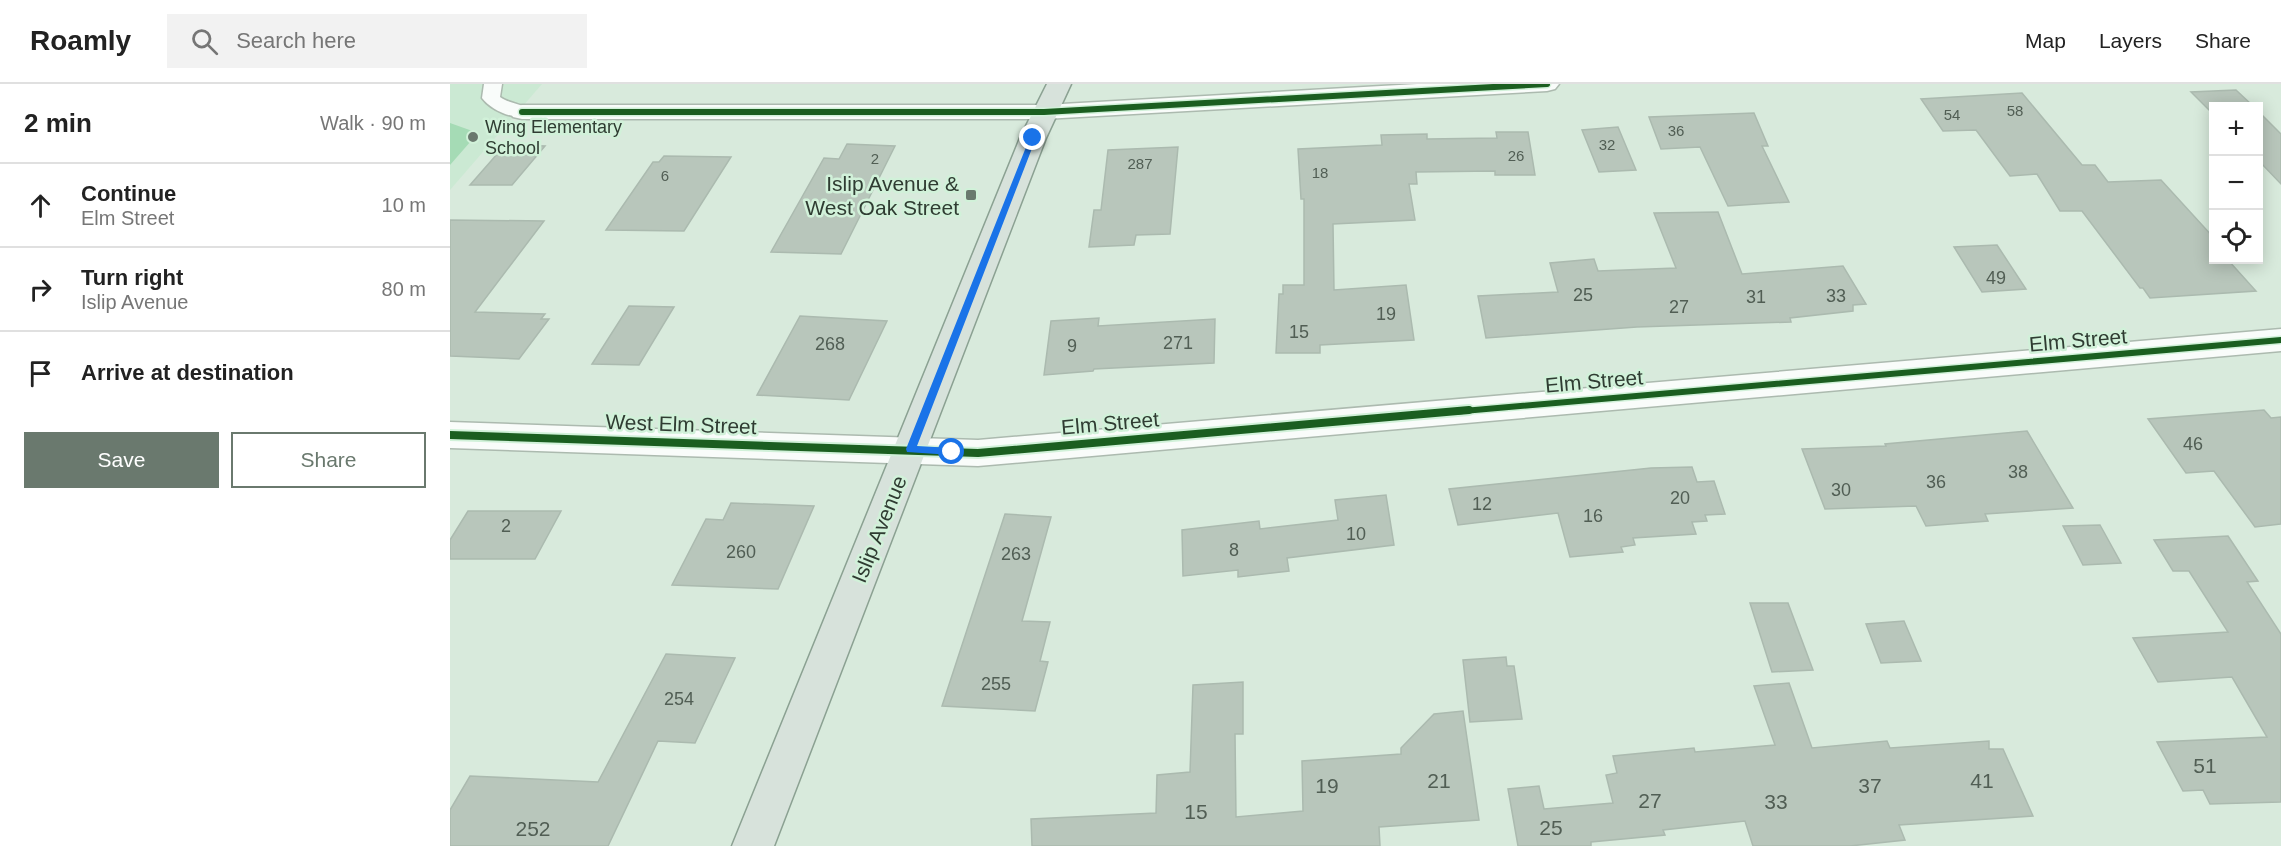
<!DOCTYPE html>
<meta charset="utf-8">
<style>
body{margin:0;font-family:Arial,sans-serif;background:#f2f2f2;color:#222}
.controls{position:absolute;right:18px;top:18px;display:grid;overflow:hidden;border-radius:0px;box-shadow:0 3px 15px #0003}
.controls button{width:54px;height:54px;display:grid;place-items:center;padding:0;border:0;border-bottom:2px solid #e0e0e0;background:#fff;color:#222;font:30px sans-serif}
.stop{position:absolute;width:18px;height:18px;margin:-14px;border:4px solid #1a73e8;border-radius:50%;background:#fff}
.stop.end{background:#1a73e8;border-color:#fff;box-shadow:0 2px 6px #0008}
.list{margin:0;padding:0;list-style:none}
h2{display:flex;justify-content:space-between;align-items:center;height:78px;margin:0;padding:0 24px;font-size:26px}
h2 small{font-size:20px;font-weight:400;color:#767676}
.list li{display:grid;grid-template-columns:39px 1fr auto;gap:18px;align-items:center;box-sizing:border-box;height:84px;padding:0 24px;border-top:2px solid #e0e0e0}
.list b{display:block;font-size:22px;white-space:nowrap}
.list p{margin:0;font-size:20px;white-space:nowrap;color:#767676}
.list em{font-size:20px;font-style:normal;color:#767676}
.actions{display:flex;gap:12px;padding:18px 24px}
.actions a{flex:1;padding:14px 0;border:2px solid #6a796e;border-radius:0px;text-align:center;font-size:21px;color:#6a796e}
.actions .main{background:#6a796e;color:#fff}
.icon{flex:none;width:33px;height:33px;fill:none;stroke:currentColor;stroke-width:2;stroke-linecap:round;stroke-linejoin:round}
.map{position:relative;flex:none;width:1831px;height:762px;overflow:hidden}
header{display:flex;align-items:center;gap:36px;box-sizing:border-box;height:84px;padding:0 30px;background:#fff;border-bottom:2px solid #e0e0e0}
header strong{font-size:28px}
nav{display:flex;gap:33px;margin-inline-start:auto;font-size:21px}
.search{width:420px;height:54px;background:#f2f2f2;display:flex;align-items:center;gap:15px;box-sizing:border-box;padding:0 21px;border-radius:0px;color:#767676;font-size:22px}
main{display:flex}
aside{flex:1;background:#fff}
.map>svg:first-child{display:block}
.built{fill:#cbe9d3}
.forest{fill:#a5dbb5}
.building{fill:#b8c6bb;stroke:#abbaaf;stroke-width:1.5}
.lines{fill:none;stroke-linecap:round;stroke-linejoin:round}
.lane-casing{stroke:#acbaaf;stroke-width:3}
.street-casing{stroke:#acbaaf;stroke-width:3}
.primary-casing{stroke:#8ba192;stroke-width:3}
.lane{fill:#f9fcfa;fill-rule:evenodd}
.street{fill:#f9fcfa;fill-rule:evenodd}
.primary{fill:#d7e2db;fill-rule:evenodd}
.cycleway-far1-casing{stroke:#d1f1d9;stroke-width:9}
.cycleway-casing{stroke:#d1f1d9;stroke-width:12}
.cycleway-far1{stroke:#1b5e20;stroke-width:6}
.cycleway{stroke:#1b5e20;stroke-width:8}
.route{fill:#1a73e8}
.poi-dot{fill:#6a796e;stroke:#d1f1d9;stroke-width:2}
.labels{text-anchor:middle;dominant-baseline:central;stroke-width:5;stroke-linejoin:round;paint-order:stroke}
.far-number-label{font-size:15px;fill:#515e54}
.far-poi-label{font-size:18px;fill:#2f3c32;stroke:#d1f1d9;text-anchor:start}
.number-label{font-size:18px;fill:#515e54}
.poi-label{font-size:21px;fill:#2f3c32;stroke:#d1f1d9;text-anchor:end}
.street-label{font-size:21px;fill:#2f3c32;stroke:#d1f1d9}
.near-number-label{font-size:21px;fill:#515e54}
</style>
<header>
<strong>Roamly</strong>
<div class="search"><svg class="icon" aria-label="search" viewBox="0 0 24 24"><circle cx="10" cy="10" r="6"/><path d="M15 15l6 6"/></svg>Search here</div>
<nav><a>Map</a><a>Layers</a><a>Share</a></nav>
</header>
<main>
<aside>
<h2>2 min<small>Walk · 90 m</small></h2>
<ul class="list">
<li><svg class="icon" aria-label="ahead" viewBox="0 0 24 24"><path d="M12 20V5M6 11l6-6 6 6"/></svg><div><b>Continue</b><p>Elm Street</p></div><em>10 m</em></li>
<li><svg class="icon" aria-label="right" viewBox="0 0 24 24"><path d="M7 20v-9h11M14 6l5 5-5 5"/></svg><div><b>Turn right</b><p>Islip Avenue</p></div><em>80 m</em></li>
<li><svg class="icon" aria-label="arrive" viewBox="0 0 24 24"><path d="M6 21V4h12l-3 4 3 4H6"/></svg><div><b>Arrive at destination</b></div></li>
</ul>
<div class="actions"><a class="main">Save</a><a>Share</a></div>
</aside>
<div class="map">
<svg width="1831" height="762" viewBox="0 0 1831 762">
<rect width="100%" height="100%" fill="#d8eadc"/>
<path class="built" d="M0,0H92L0,106Z"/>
<path class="forest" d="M0,39L28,49L0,81Z"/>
<path class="building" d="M1786,6L1803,22H1764V31L1741,8Z
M1572,9L1632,81H1645L1658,98L1711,96L1764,154V176H1778L1806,207L1700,214L1693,204H1690L1632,127H1610L1587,90L1560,92L1526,46L1493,47L1471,15Z
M1809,28L1831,50V100L1809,77Z
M1304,29L1318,62H1312L1339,118L1278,122L1250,63L1211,65L1199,33Z
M1168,43L1186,86L1149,88L1132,46Z
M1046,48H1078L1085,91H1045V87L966,88L967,100H959L965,136L883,140L884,206L956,201L964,256L870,261V269H826L829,210H833V201H854V115H851L848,65L932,61L931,51L977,50V55L1047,54Z
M397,60L445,62L391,170L321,168L374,74L389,75Z
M55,61L95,62L62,101H20Z
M728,63L720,150L686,151L684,161L639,163L644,126H651L658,66Z
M214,72L281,73L234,147L156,146L203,78H209Z
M1268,128L1292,190L1393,182L1416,220L1403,221V227L1340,234L1341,238L1187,243L1036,254L1028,212L1108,208L1100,179L1144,175L1148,187L1226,184L1204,129Z
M0,136L94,137L25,228L95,230L91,235H99L69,275L0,272Z
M1547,161L1576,205L1532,208L1504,163Z
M179,222L224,223L189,281L142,280Z
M350,232L437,237L399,316L307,311Z
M649,234L648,242L765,235L764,279L644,285L643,287L594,291L601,237Z
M1814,326L1821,334L1831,333V440L1805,443L1764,387L1736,389L1698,335Z
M1577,347L1623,424L1535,430L1538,437L1476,442L1466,422L1375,425L1352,365L1436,362L1435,360Z
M1242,383L1247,398L1264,397L1275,430L1255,431L1257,437L1242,438L1246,450L1183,454L1185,461L1171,463L1173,468L1120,473L1108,429L1008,441L999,405L1201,384Z
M936,411L944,461L837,474L839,487L788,493V486L733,492L732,446L809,437L810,445L888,436L885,416Z
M281,419L364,422L328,505L222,501L256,435L273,436Z
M18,427H111L85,475H0V456Z
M555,430L601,433L572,537L600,538L590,577L598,578L585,627L492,622Z
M1650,441L1671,479L1633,481L1613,442Z
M1778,452L1808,497L1797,498L1831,550V718L1760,720L1753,706L1733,707L1707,658L1817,653L1782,593L1708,598L1683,554L1778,548L1739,487H1723L1704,456Z
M1300,519H1338L1363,586L1322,588Z
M1454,537L1471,577L1431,579L1416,540Z
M216,570L285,574L245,659L208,657L158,762H0V726L20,692L148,698Z
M1056,573L1057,582H1064L1072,635L1020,638L1013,576Z
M793,598V650H785L786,733L853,727L852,677L951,670V664L984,630L1013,627L1029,736L929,743L930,762H582L581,735L706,729L707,691L740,688L743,601Z
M1339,599L1362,664L1437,657L1440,664L1539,657V665H1553L1583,732L1449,741L1455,756L1400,762H1303L1295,737L1213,746L1215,751L1141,758V762H1068L1058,705L1089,702L1094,725L1163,719L1156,691L1167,689L1163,672L1244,664L1245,668L1325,661L1304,602Z"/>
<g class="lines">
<g class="lane-casing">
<path id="lane" d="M34,0H52L50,13C59,20 74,19 81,28L78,32C63,36 41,26 32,14Z"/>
</g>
<g class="street-casing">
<path id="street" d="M967,0H1109L1105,5L1097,7L594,35H72L63,33L60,28L63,23L72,21H594Z
M1831,245V267L528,382L0,364V338L528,356Z"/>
</g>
<g class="primary-casing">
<path id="primary" d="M597,0H621L596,54L324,762H282L570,54Z"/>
</g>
<use href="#lane" class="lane"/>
<use href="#street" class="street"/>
<use href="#primary" class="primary"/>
<g class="cycleway-far1-casing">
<path id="cycleway-far1" d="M72,28H594L1097,0
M1002,328L1831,256"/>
</g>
<g class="cycleway-casing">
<path id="cycleway" d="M0,351L528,369L1019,326"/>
</g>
<use href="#cycleway-far1" class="cycleway-far1"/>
<use href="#cycleway" class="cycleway"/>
</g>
<path class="route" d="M580,53L586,54L467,362L502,364L507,368L502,371L457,368L456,365Z"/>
<g class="poi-dot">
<circle cx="23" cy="53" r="6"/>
<rect x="515" y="105" width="12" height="12" rx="3"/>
</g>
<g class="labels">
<g class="far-number-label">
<text x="1565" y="26">58</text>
<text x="1502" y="30">54</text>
<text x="1226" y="46">36</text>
<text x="1157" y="60">32</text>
<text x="1066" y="71">26</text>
<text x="425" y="74">2</text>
<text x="690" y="79">287</text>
<text x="870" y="88">18</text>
<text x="215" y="91">6</text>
</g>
<g class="far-poi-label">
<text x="35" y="43">Wing Elementary<tspan x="35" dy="21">School</tspan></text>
</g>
<g class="number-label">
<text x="1546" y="194">49</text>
<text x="1133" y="211">25</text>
<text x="1386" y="212">33</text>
<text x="1306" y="213">31</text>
<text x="1229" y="223">27</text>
<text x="936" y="230">19</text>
<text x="849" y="248">15</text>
<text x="728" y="259">271</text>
<text x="380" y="260">268</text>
<text x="622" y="262">9</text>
<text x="1743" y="360">46</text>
<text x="1568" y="388">38</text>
<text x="1486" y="398">36</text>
<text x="1391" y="406">30</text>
<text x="1230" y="414">20</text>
<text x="1032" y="420">12</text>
<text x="1143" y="432">16</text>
<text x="56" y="442">2</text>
<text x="906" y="450">10</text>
<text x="784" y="466">8</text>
<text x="291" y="468">260</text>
<text x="566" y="470">263</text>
<text x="546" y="600">255</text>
<text x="229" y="615">254</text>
</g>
<g class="poi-label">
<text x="509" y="99">Islip Avenue &amp;<tspan x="509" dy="24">West Oak Street</tspan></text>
</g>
<g class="street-label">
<text transform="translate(1628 256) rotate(-5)">Elm Street</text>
<text transform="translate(1144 297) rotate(-5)">Elm Street</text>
<text transform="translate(660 339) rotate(-5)">Elm Street</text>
<text transform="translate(231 340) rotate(2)">West Elm Street</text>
<text transform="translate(429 445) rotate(-68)">Islip Avenue</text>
</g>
<g class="near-number-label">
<text x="1755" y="681">51</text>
<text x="989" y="696">21</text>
<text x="1532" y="696">41</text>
<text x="877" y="701">19</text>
<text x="1420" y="701">37</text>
<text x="1200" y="716">27</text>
<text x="1326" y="717">33</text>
<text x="746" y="727">15</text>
<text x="1101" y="743">25</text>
<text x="83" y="744">252</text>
</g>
</g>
</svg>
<div class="controls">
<button>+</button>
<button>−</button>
<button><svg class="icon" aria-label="locate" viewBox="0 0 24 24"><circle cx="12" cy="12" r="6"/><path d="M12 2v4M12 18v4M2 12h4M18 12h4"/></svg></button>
</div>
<div class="stop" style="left:502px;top:368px"></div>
<div class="stop end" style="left:583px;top:54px"></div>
</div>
</main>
